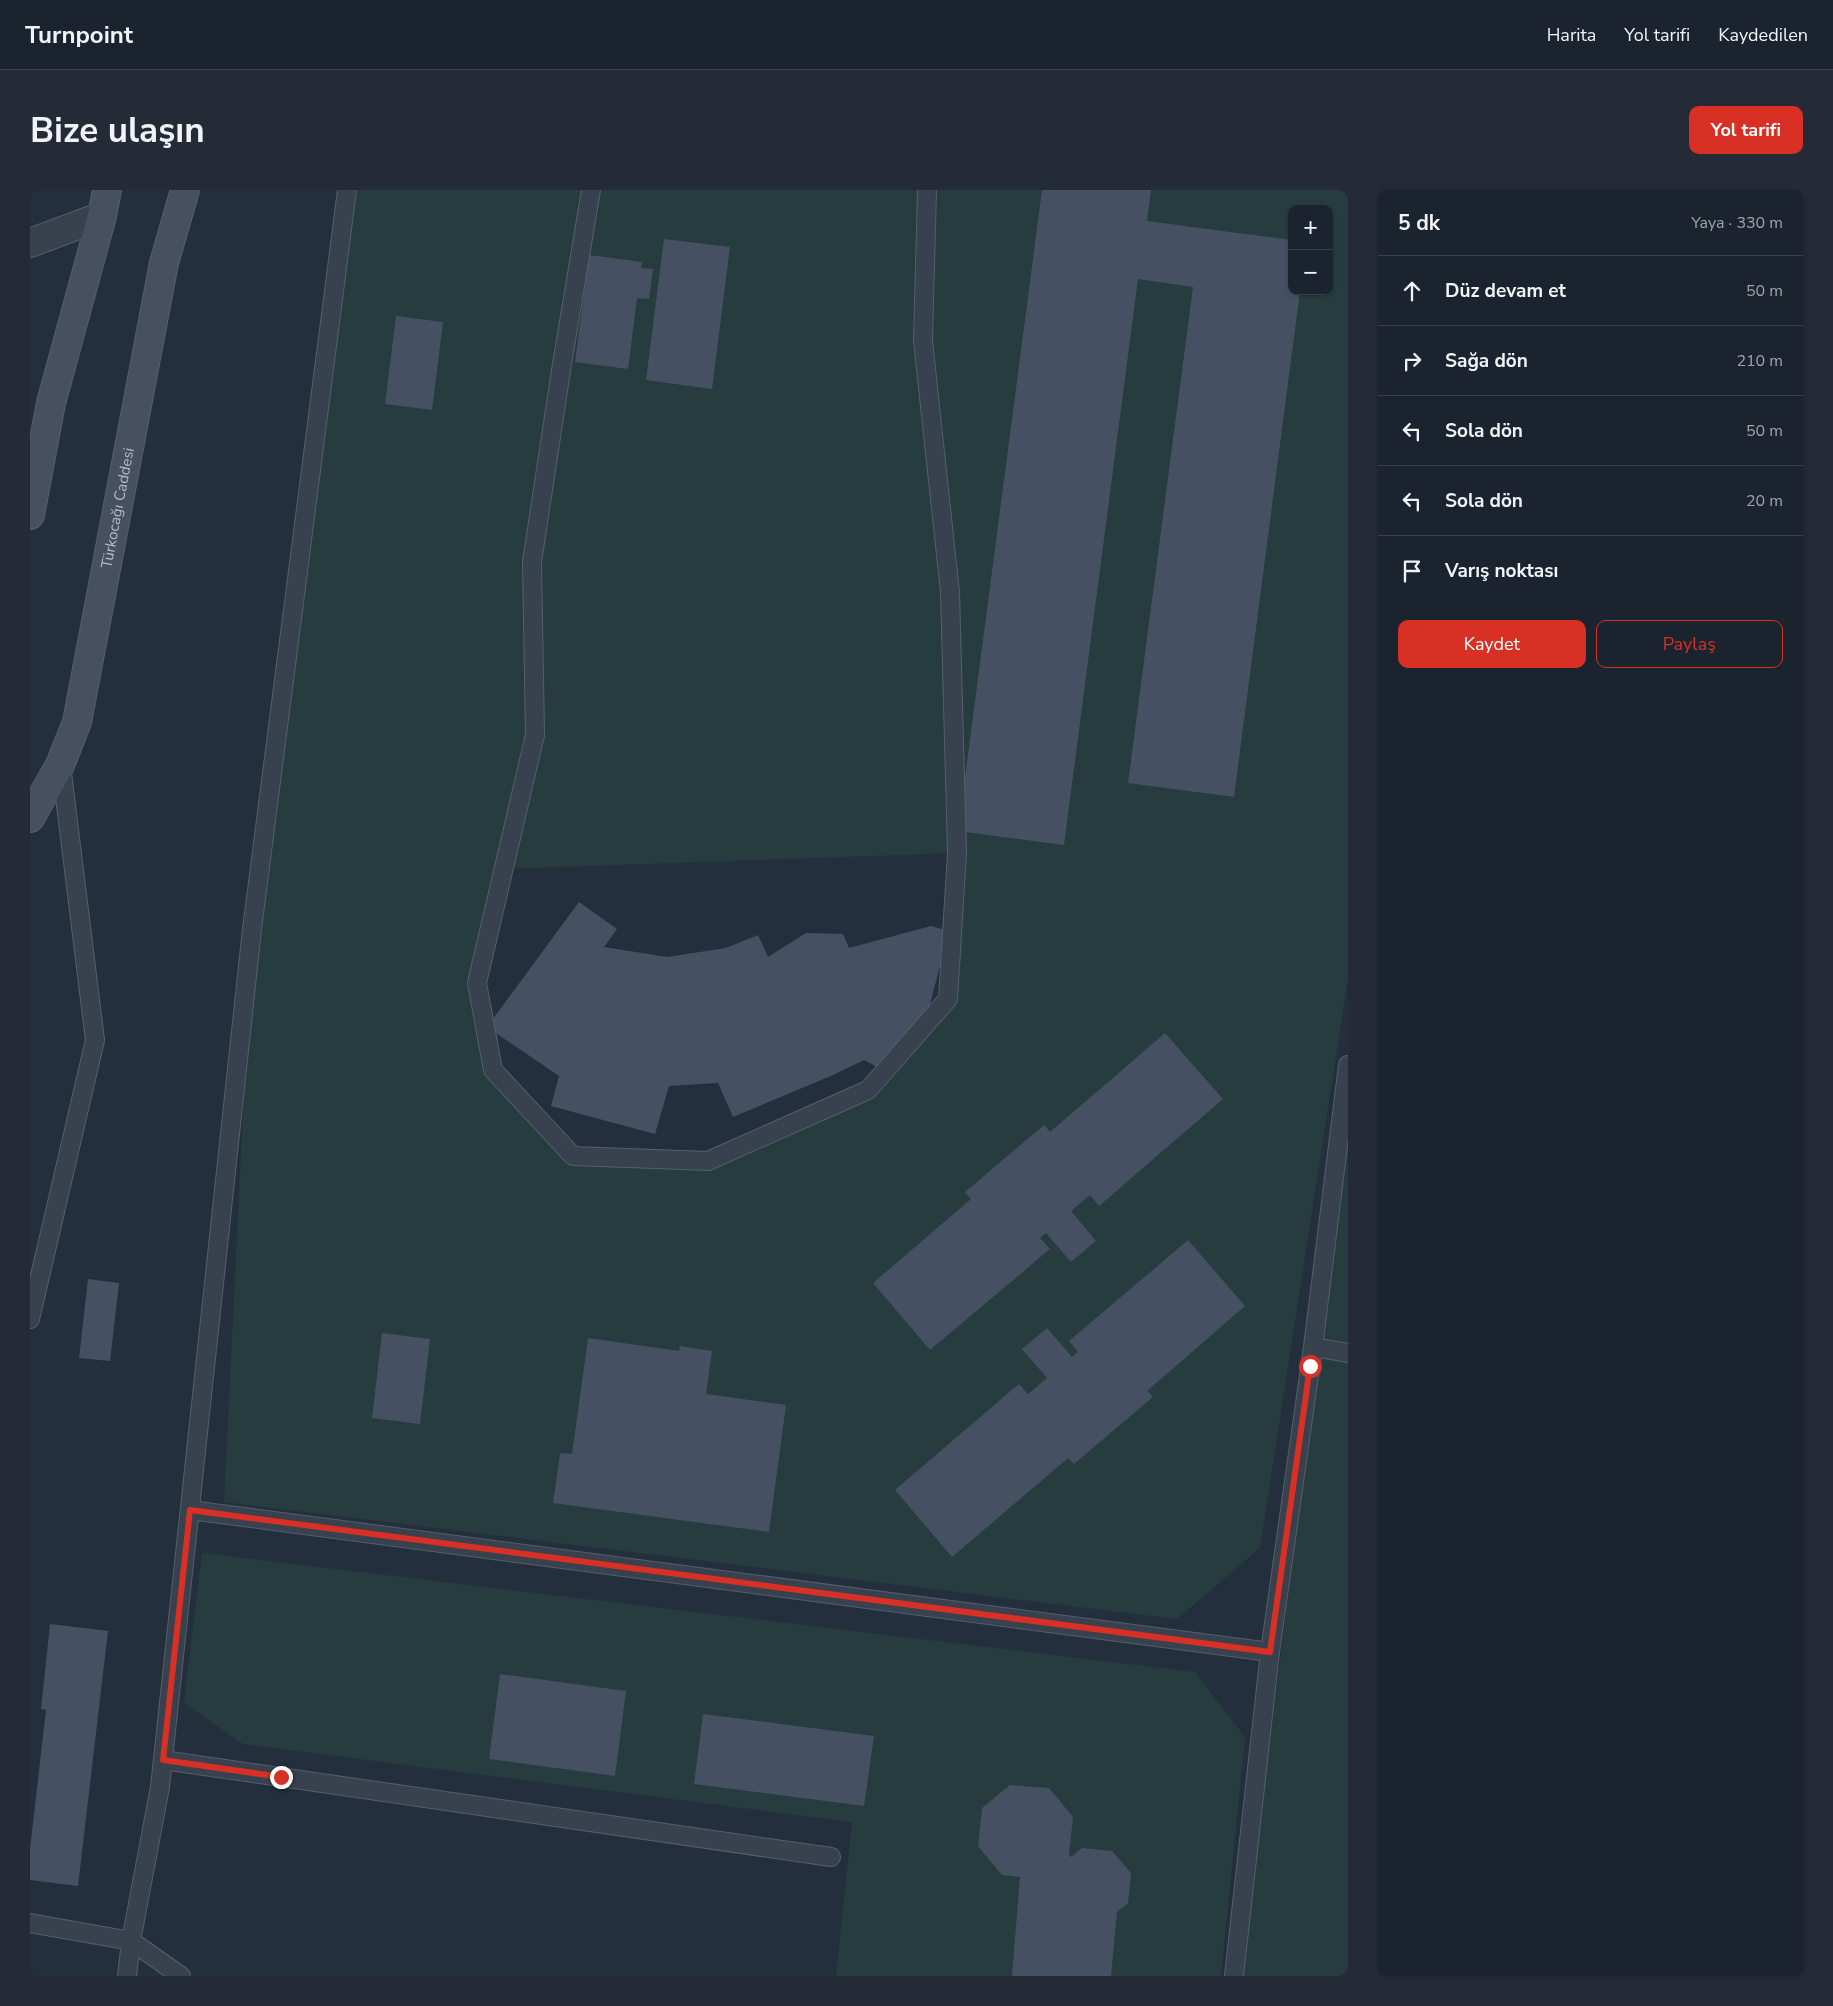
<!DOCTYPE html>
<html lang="tr">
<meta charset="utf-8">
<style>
body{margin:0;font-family:"Nunito Sans",sans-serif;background:#242b36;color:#f1f3f6}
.controls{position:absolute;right:15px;top:15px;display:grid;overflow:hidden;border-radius:10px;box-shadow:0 1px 4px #0004}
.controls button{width:45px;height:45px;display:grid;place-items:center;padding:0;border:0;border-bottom:1px solid #39404a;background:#1b232e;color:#f1f3f6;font:25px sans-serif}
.stop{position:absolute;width:15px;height:15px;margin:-11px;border:4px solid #d93025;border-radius:50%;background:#fff}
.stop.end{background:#d93025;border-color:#fff;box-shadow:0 1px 5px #0008}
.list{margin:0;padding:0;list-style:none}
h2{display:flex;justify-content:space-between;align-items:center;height:65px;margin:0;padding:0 20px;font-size:21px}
h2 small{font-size:16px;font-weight:400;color:#a0a4aa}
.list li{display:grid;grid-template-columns:32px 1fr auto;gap:15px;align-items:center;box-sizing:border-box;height:70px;padding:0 20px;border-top:1px solid #39404a}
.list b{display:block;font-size:19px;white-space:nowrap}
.list em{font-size:16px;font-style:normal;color:#a0a4aa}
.actions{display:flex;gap:10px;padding:15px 20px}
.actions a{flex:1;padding:11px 0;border:1px solid #d93025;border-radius:10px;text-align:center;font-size:18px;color:#d93025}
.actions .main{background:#d93025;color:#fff}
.icon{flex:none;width:28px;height:28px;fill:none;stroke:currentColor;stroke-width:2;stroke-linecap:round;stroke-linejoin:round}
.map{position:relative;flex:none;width:1318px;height:1786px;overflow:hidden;border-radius:10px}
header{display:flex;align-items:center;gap:30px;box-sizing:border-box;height:70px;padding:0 25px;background:#1b232e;border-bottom:1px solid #39404a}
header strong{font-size:24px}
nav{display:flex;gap:28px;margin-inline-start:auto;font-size:18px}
.intro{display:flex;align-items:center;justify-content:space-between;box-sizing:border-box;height:120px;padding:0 30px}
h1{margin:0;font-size:35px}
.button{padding:12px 22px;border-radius:10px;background:#d93025;color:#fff;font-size:18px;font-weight:700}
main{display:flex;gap:30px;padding:0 30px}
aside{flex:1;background:#1b232e;border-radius:10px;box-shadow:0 1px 4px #0004}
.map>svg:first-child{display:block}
.green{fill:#263c3f;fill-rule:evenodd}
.building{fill:#455162}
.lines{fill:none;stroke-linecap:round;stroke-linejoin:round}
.service-casing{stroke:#565f6c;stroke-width:20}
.minor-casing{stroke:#565f6c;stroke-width:30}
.secondary-casing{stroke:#565f6c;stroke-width:30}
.service{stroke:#38414e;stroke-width:18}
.minor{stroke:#38414e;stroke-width:28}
.secondary{stroke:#465061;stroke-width:28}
.route{stroke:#d93025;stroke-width:6}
.labels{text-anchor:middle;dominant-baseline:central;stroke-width:4.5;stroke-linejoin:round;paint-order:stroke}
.street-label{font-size:15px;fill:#b4bcc9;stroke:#1d2633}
</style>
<header>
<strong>Turnpoint</strong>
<nav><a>Harita</a><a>Yol tarifi</a><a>Kaydedilen</a></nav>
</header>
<div class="intro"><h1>Bize ulaşın</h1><a class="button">Yol tarifi</a></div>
<main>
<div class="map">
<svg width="1318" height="1786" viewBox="0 0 1318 1786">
<rect width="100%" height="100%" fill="#242f3e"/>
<path class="green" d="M317,0H1318V789L1230,1358L1147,1429L194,1312L222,739ZM1262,19H1299V101H1262ZM927,663L918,809L838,900L678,971L543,966L463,880L447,793L473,679Z
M1318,901V1786H1210L1269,1321Z
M172,1363L1165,1482L1215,1547L1191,1786H806L822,1632L213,1554L154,1513Z"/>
<path class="building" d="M1012,0H1121L1117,31L1262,50V101H1270L1204,607L1098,593L1163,97L1108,89L1034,655L928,641Z
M634,49L700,57L682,199L616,190Z
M559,65L612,72L611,78L623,79L619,109L607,108L598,179L545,172Z
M366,126L413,132L402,220L355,214Z
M549,712L587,739L574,757L637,767L696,758L728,745L738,767L776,743L813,744L819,758L901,736L919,741L898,822L851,879L834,870L803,885L703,927L688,893L639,896L625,944L521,916L529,886L457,837Z
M1135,843L1193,909L1069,1016L1060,1005L1041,1021L1066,1051L1041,1072L1016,1043L1010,1048L1020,1059L900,1160L843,1093L941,1009L935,1002L1014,935L1020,942Z
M1158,1050L1215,1116L1117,1201L1123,1207L1044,1274L1038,1268L922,1367L865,1300L989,1194L998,1204L1017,1188L992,1159L1017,1138L1042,1167L1048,1162L1039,1151Z
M58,1089L89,1093L80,1171L49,1168Z
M352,1143L400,1149L390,1234L342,1228Z
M558,1148L649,1161L650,1156L682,1161L676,1204L756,1215L739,1342L523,1313L530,1263L542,1264Z
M20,1434L78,1441L48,1696L0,1690V1659L16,1520L11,1519Z
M470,1484L596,1501L585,1586L459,1569Z
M673,1524L844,1546L834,1616L664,1594Z
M980,1595L1019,1598L1043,1627L1039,1665L1041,1667L1052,1658L1082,1661L1101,1683L1098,1713L1087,1722L1081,1786H982L990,1687L972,1685L948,1656L952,1618Z"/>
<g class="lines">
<g class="service-casing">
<path id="service" d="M561,0L532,174L502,372L505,545L447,793L463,880L543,966L678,971L838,900L918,809L927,663L920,402L893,151L897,0
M0,1129L65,850L31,575
M1283,1157L1318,1163
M160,1320L1240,1462
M133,1570L801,1667
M0,1733L101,1751L151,1786
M97,1786L101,1751L130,1597L222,739L317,0
M1204,1786L1240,1462L1283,1157L1318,875"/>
</g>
<g class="minor-casing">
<path id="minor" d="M0,53L72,26"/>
</g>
<g class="secondary-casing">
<g id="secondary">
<path d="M0,325L21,213L72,26L77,0"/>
<path id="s1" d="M0,628L30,575L47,532L134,73L155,0"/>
</g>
</g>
<use href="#service" class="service"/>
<use href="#minor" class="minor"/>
<use href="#secondary" class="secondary"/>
</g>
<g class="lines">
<path class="route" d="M251,1587L133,1570L160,1320L1240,1462L1280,1176"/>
</g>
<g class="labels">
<g class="street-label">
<text stroke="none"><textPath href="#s1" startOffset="325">Türkocağı Caddesi</textPath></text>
</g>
</g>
</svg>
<div class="controls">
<button>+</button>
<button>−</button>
</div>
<div class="stop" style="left:1280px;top:1176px"></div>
<div class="stop end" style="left:251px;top:1587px"></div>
</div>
<aside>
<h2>5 dk<small>Yaya · 330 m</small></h2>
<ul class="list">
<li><svg class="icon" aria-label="ahead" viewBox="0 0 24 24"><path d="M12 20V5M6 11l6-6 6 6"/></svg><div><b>Düz devam et</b></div><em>50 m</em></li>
<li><svg class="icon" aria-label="right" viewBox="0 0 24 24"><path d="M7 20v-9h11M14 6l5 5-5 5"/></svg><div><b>Sağa dön</b></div><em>210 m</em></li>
<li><svg class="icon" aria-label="left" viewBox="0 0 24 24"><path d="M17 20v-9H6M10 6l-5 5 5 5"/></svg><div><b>Sola dön</b></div><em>50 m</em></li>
<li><svg class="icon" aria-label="left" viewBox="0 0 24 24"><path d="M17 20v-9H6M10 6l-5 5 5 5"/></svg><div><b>Sola dön</b></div><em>20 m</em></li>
<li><svg class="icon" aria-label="arrive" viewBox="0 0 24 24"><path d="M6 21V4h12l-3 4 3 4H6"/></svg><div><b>Varış noktası</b></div></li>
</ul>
<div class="actions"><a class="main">Kaydet</a><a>Paylaş</a></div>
</aside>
</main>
